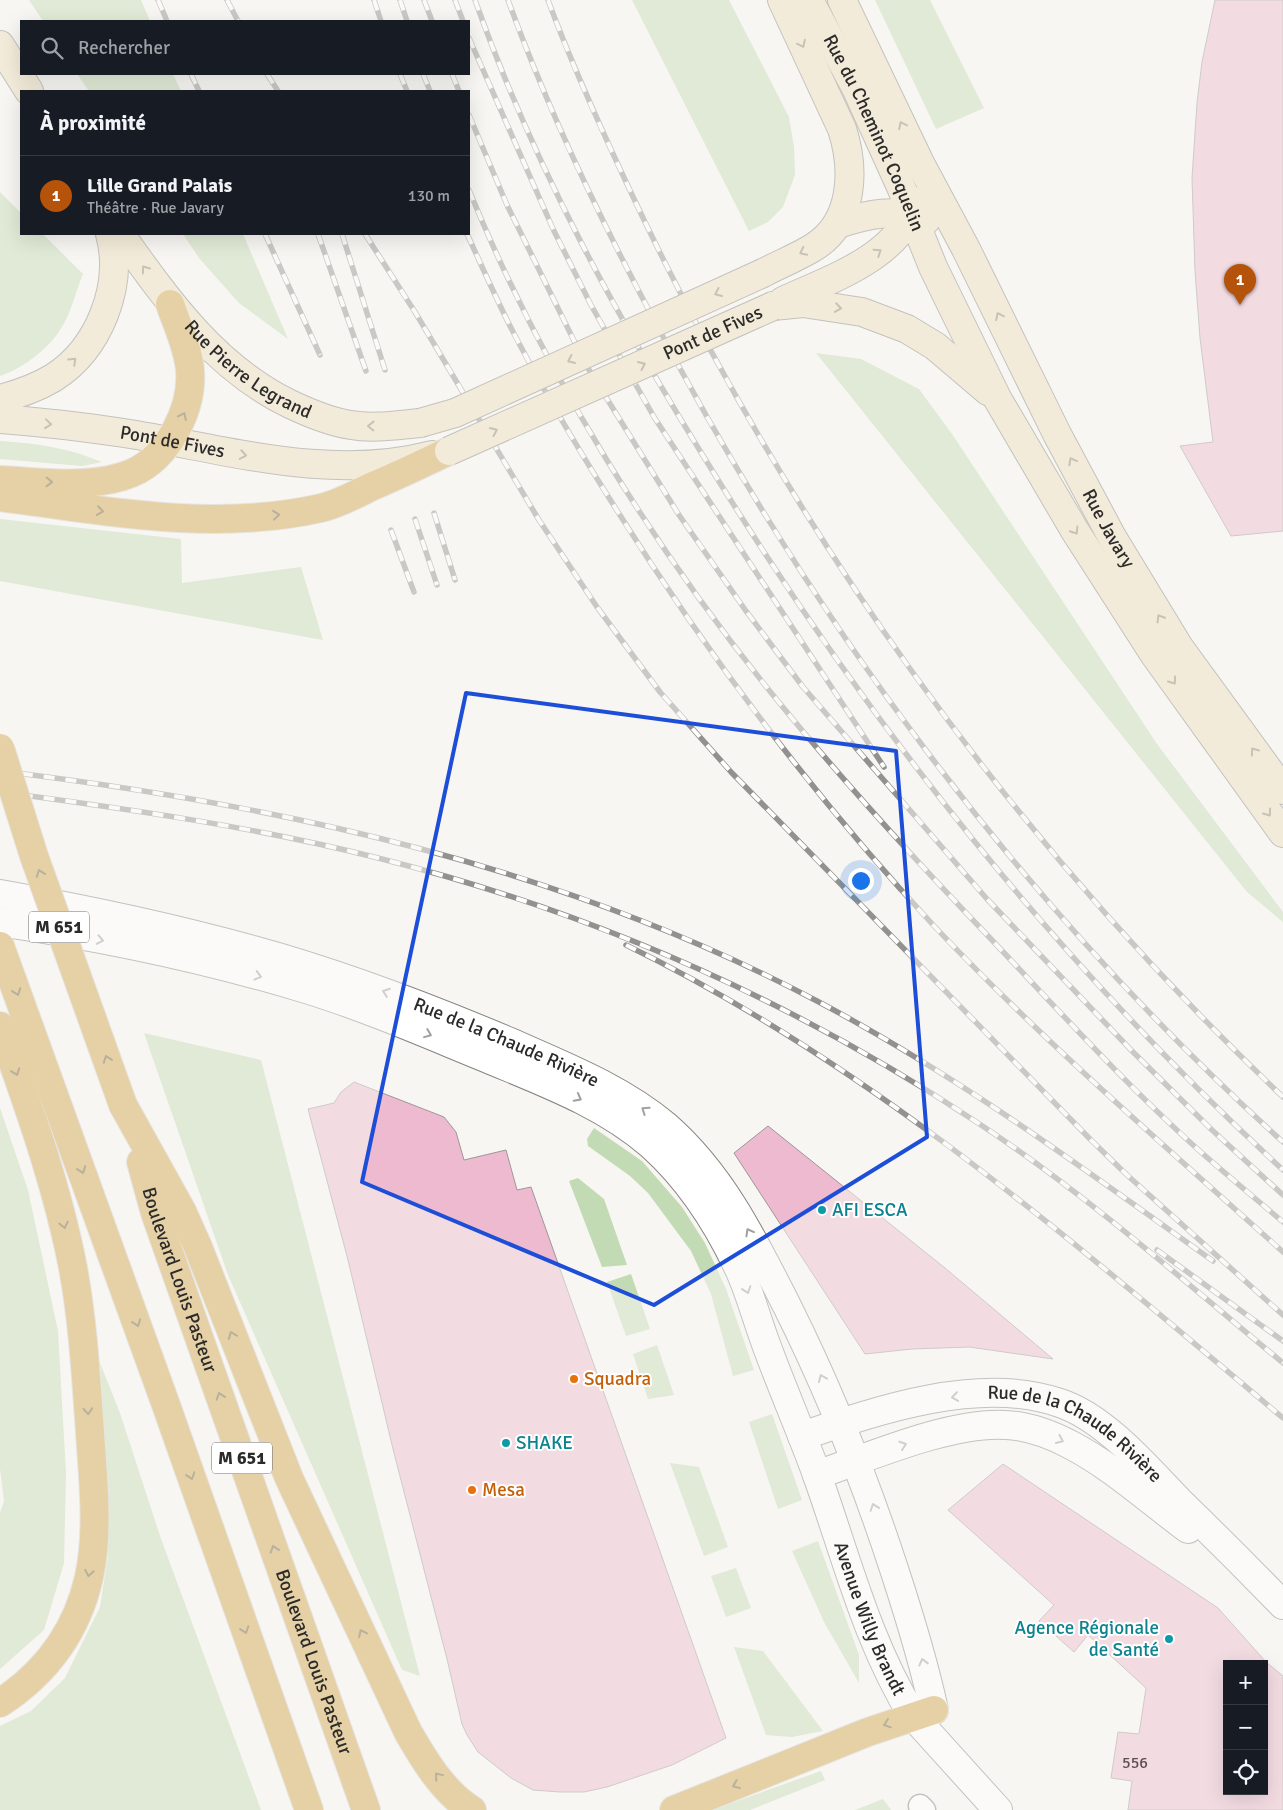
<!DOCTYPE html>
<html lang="fr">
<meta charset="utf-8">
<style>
body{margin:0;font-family:Signika,sans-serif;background:#242831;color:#f1f3f6}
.controls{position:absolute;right:15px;bottom:15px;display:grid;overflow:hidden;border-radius:0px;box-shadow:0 5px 20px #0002}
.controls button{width:45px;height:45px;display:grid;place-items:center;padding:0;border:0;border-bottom:1px solid #363941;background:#171b24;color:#f1f3f6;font:25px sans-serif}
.you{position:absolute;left:860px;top:880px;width:18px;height:18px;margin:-12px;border:4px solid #fff;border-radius:50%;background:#1a73e8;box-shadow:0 0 0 8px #1a73e833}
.badge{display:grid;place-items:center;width:32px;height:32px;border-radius:50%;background:#b45309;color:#fff;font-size:16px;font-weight:700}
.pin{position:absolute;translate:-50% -41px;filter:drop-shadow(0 1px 2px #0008)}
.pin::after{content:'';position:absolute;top:26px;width:18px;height:15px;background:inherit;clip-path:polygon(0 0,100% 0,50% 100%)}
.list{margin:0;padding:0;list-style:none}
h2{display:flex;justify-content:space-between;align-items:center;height:65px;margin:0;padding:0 20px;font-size:21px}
h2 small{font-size:16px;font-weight:400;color:#9ea1a6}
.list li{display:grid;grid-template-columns:32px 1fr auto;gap:15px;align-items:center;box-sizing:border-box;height:80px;padding:0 20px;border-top:1px solid #363941}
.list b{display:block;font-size:19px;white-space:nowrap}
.list p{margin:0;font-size:16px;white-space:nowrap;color:#9ea1a6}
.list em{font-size:16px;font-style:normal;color:#9ea1a6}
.icon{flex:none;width:28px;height:28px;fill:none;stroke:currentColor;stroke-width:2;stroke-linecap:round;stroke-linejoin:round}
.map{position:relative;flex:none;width:1283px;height:1810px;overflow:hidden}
.search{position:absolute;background:#171b24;box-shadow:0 5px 20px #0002;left:20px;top:20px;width:450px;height:55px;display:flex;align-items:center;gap:12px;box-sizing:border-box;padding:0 18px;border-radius:0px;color:#9ea1a6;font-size:19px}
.panel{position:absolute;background:#171b24;box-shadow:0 5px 20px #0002;left:20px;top:90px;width:450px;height:145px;border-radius:0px}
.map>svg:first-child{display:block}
.green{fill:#c3dbb4}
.building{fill:#eebacf;stroke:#9c9799;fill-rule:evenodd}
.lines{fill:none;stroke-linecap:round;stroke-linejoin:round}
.pedestrian-casing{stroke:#84837f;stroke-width:25}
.minor-casing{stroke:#84837f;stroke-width:30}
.tertiary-casing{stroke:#84837f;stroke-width:30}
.secondary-casing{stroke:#84837f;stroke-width:30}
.trunk-casing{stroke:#d1d0d0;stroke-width:30}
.pedestrian{stroke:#fff;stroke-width:22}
.minor{stroke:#fff;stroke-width:28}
.tertiary{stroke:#fff;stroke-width:28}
.secondary{stroke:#edddbb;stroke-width:28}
.trunk{stroke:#cea448;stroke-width:28}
.rail-casing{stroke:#92918f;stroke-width:5.5}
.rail{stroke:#fff;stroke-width:4;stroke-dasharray:11;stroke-linecap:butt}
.secondary-bridge-casing{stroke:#84837f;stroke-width:30;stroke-linecap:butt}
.trunk-bridge-casing{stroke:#d1d0d0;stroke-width:30;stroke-linecap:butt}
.secondary-bridge{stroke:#edddbb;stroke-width:28}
.trunk-bridge{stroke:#cea448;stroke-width:28}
.oneway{stroke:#8c8472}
.oneway2{stroke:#6d5b36}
.oneway3{stroke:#a0a09f}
.marked{fill:none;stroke:#1d4ed8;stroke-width:4;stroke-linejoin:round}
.culture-dot{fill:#0f9aa8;stroke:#fff;stroke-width:2}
.food-dot{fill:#e8710a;stroke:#fff;stroke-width:2}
.labels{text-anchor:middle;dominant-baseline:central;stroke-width:4;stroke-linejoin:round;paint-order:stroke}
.number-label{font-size:16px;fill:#5c4f53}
.shield{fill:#fff;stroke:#6b6b6a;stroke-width:1}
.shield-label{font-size:18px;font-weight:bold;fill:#2c2b2a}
.street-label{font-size:19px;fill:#2c2b2a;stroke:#fff}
.culture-label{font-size:19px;fill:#0d838f;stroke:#fff;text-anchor:start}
.food-label{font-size:19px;fill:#c56008;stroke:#fff;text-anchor:start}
</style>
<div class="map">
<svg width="1283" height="1810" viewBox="0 0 1283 1810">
<rect width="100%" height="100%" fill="#f7f6f2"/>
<path class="green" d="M29,0H141L150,21H43Z
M632,0H729L789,117L794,147L795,175L783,207L768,222L749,231Z
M875,0H930L984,108L936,129Z
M77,74H173L181,91H89Z
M0,192L21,213V234H43L83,274C76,290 72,310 63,325C51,347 24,368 0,376Z
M183,234H243L288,339L239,303L199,258Z
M816,353L861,359L919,389L952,434L1157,744L1283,912V922L1247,892Z
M0,441C36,443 68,448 102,462L82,466L0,459Z
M0,519L181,539L182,583L301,567L323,640L0,581Z
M144,1033L261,1060L420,1676L402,1670L228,1275Z
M0,1108L28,1190L58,1331L66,1473L64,1563L44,1630L0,1669V1513L4,1501L0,1469Z
M594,1128L642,1161L682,1207L705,1243L726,1289L754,1370L733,1376L711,1294L691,1251L648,1193L630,1176L588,1146L587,1139Z
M578,1178L604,1199L627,1265L602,1267L569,1181Z
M631,1274L650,1329L626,1336L607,1282Z
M657,1345L674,1395L648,1399L633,1354Z
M100,1363L120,1413L160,1536L261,1810H0V1726L31,1711L65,1678L100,1607L108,1555V1498Z
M772,1414L802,1500L778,1509L749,1422Z
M670,1463L699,1467L728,1547L704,1556Z
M818,1541L859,1655V1683L824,1622L792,1551Z
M736,1568L751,1608L726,1617L711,1576Z
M734,1647L763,1651L823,1731L792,1737L766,1735Z
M821,1771L825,1780L750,1810H712Z
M883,1799L891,1810H855Z"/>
<path class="building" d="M1215,0H1283V531L1231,536L1180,446L1213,442L1200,338L1195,271L1192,178L1197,103L1202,62Z
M354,1082L444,1117L456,1132L464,1160L506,1150L517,1190L531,1187L726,1738L672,1765L607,1787L584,1792H560L533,1790L511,1778L478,1752L467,1735L462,1724L447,1659L393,1449L348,1260L308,1109L334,1103L341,1092Z
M768,1126L945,1268L1053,1359L969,1347L912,1349L865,1354L734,1153Z
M1003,1464L1218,1608L1266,1662L1283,1676V1810H1128L1132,1781L1111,1778L1118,1732L1139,1734L1146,1688L1088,1635L1074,1652L1039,1621L1054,1605L948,1510ZM1227,1664H1264V1791H1227Z"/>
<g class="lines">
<g class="pedestrian-casing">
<path id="pedestrian" d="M920,1806L924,1810"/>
</g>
<g class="minor-casing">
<g id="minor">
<path id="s1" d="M802,1436C878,1410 980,1375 1060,1403C1105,1418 1147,1468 1179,1501C1214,1535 1249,1570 1283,1605"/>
<path d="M817,1475C869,1457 952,1421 1006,1425C1028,1426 1052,1435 1071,1445C1113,1467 1150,1501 1188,1529"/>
<path d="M913,1716L998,1810"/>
</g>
</g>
<g class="tertiary-casing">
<g id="tertiary">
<path id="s2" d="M0,894C85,909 170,927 253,950C341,974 427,1007 510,1042C564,1066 621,1088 666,1126C722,1175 754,1241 787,1306C830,1392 865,1480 895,1572C910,1618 924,1663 934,1710"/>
<path id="s3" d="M0,922C103,937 207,959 306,989C368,1008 427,1034 486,1058C543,1082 604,1104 651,1145C690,1180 717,1222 739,1269C750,1293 757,1320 766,1344C782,1388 801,1431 817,1475C846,1556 867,1642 913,1716"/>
</g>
</g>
<g class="secondary-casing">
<g id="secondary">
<path id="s4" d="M809,0L857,90L901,187L933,267L997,398L1075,531L1154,654L1283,833"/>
<path id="s5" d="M842,0L920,163L966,249L1057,434L1112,537L1179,647L1283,790"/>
<path d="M0,45L29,91"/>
<path d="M838,224C868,214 895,208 926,220"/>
<path id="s6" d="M120,234C168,301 214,367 290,404C309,413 330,422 351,425C374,429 397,425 420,423"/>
<path d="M763,273C780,264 798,257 814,247C854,222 855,169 842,129L782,0"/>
<path d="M783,301C830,279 901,257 915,201"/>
<path d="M773,306L803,303L862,312L907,329L935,346L988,391"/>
<path d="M0,399C19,394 36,388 53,378C99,349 124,286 110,234"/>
<path id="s7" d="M0,419C41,422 83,427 124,433C226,449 329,482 432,455"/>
</g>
</g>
<g class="trunk-casing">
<g id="trunk">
<path d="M0,480C27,481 56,485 84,483C99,482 118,479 132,473C169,457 193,408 190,370C188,347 177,325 170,304"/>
<path d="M0,497C104,511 216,532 321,508C339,504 356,494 373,486C399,475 424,463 449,451"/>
<path d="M0,946L166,1405L309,1810"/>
<path d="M0,1026C28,1105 57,1185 73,1268C83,1322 86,1378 90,1433C93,1480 99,1531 89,1577C77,1631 46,1673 0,1703"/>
<path d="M123,1105L182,1211L198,1247L289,1478L408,1732C424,1760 444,1793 472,1810"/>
<path id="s8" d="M141,1162L155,1213L366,1810"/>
<path d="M674,1810L868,1732L934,1710"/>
</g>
</g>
<use href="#pedestrian" class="pedestrian"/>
<use href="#minor" class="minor"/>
<use href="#tertiary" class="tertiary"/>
<use href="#secondary" class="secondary"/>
<use href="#trunk" class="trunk"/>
<g class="rail-casing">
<path id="rail" d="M158,0L167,21
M227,0L238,21
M374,0L381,21
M400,0L407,21
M424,0L432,21
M455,0L463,21
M475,0C535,169 620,323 715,475C875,733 1059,964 1283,1170
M508,0C548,110 598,215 653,318C814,625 1025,909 1283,1142
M548,0C571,63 599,124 627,184C786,526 1009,837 1283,1097
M469,38L554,231L591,305L654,417L884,767
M191,74L199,91
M267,74L278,91
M400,74L407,91
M423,74L430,91
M452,74L459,91
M469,115L507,205L586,365L679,515L746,611L803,687L987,899L1132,1051L1212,1130L1283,1195
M469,190C543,372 657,554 782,706C848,787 919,864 991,939C1060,1012 1127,1086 1202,1153C1228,1176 1256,1199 1283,1222
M265,234L320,355
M318,234L366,371
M342,234L385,370
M365,234L415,312L539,520L597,607L660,692L731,772L1091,1140L1127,1175L1283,1315
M467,234C481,264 494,294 509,324C540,385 575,444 611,501C706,653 813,796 935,927C1044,1042 1165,1146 1283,1252
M434,513L455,580
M415,519L437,585
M391,530L414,592
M0,771C282,805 564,867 817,1001C957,1075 1084,1169 1213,1261
M0,792C128,809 257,827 382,859C595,913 795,1002 978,1123C1086,1194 1184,1281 1283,1363
M626,945C869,1063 1077,1245 1283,1418
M1157,1250L1283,1341"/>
</g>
<use href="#rail" class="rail"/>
<g class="secondary-bridge-casing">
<g id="secondary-bridge">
<path d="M420,423L455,413L763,273"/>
<path id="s9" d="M449,451L773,306"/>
</g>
</g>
<g class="trunk-bridge-casing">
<path id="trunk-bridge" d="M0,748L34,856L123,1105"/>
</g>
<use href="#secondary-bridge" class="secondary-bridge"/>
<use href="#trunk-bridge" class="trunk-bridge"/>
</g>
<defs><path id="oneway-chevron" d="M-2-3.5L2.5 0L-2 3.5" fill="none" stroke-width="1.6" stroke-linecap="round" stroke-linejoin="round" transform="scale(1.25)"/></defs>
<g class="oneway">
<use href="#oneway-chevron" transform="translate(802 44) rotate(64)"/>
<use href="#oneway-chevron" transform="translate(902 125) rotate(-116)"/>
<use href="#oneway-chevron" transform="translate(803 252) rotate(154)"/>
<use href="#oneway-chevron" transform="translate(878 252) rotate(-34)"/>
<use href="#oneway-chevron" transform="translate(145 269) rotate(-125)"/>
<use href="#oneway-chevron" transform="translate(718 293) rotate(156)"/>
<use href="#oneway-chevron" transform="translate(838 308) rotate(9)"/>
<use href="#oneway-chevron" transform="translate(999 316) rotate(-116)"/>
<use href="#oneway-chevron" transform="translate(571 360) rotate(156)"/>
<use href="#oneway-chevron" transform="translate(73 361) rotate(-44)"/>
<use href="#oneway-chevron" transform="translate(642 365) rotate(-24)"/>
<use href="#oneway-chevron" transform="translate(48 424) rotate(6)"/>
<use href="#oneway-chevron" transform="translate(371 426) rotate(-179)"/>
<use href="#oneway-chevron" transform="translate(494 431) rotate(-24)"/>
<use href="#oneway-chevron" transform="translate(243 455) rotate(10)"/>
<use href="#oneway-chevron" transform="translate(1072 461) rotate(-118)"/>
<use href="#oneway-chevron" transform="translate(1075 531) rotate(58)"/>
<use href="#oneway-chevron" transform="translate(1160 618) rotate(-122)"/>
<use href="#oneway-chevron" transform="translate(1173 681) rotate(55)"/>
<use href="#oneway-chevron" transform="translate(1254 751) rotate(-125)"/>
<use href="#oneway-chevron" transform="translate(1268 813) rotate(54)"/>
</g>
<g class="oneway2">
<use href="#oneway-chevron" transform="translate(183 416) rotate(-65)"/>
<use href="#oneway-chevron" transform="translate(49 482) rotate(2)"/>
<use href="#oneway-chevron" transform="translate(100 511) rotate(8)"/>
<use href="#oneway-chevron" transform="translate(276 515) rotate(-6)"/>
<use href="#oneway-chevron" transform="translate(40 873) rotate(-110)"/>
<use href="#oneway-chevron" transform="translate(17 992) rotate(70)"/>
<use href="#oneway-chevron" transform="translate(107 1059) rotate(-110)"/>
<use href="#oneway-chevron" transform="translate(16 1072) rotate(70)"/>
<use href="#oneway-chevron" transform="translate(82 1170) rotate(70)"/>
<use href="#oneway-chevron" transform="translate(64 1225) rotate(77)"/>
<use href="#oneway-chevron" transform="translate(137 1323) rotate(70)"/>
<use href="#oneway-chevron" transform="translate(232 1335) rotate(-111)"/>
<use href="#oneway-chevron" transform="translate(220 1396) rotate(-109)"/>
<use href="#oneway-chevron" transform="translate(88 1411) rotate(86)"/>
<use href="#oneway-chevron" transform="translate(191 1476) rotate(71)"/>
<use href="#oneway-chevron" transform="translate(274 1549) rotate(-109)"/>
<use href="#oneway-chevron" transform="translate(89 1573) rotate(100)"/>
<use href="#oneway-chevron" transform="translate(245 1630) rotate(71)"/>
<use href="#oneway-chevron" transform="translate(362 1633) rotate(-115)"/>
<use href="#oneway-chevron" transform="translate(887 1724) rotate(161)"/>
<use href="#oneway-chevron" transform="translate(438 1776) rotate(-130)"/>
<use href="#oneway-chevron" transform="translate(736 1785) rotate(158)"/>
</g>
<g class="oneway3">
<use href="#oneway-chevron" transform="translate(100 940) rotate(11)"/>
<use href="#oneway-chevron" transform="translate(258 976) rotate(15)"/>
<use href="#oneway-chevron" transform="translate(386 992) rotate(-160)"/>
<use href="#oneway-chevron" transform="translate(428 1034) rotate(22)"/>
<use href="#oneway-chevron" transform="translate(578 1098) rotate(28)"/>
<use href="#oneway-chevron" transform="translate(645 1110) rotate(-145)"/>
<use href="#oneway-chevron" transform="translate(749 1232) rotate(-119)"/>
<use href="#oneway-chevron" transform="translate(747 1290) rotate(71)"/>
<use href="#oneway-chevron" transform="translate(822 1378) rotate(-113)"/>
<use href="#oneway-chevron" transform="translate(955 1397) rotate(172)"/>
<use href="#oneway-chevron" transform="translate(1060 1440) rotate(24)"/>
<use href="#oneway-chevron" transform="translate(903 1445) rotate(-19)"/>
<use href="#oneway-chevron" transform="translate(874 1507) rotate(-109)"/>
<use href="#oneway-chevron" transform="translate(923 1662) rotate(-104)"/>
</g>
<path d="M0 0H1283V1810H0ZM466,693L896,751L927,1137L654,1305L362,1182Z" fill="#f7f6f2" fill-opacity=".55" fill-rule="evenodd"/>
<path class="marked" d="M466,693L896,751L927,1137L654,1305L362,1182Z"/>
<g class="culture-dot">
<circle cx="822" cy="1210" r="5"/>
<circle cx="506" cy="1443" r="5"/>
<circle cx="1169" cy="1639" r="5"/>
</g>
<g class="food-dot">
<circle cx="574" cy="1379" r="5"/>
<circle cx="472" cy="1490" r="5"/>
</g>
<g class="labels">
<g class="number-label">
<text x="1135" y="1763">556</text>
</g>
<g class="shield">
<rect x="29" y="911.5" width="60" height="31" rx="4"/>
<rect x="212" y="1442.5" width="60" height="31" rx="4"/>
</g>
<g class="shield-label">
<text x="59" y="927">M 651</text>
<text x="242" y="1458">M 651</text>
</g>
<g class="street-label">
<text stroke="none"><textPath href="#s4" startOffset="148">Rue du Cheminot Coquelin</textPath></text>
<text stroke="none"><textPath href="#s9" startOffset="289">Pont de Fives</textPath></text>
<text stroke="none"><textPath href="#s6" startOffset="189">Rue Pierre Legrand</textPath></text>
<text stroke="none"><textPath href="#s7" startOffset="174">Pont de Fives</textPath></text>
<text stroke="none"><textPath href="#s5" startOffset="592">Rue Javary</textPath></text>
<text stroke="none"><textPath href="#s2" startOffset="529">Rue de la Chaude Rivière</textPath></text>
<text stroke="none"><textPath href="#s8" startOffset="124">Boulevard Louis Pasteur</textPath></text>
<text stroke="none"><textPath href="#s1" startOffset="291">Rue de la Chaude Rivière</textPath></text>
<text stroke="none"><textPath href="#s3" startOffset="1220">Avenue Willy Brandt</textPath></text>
<text stroke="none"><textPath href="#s8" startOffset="529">Boulevard Louis Pasteur</textPath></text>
</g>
<g class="culture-label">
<text x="832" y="1210">AFI ESCA</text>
<text x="516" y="1443">SHAKE</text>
<text x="1159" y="1628" text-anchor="end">Agence Régionale<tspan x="1159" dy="22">de Santé</tspan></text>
</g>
<g class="food-label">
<text x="584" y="1379">Squadra</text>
<text x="482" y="1490">Mesa</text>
</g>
</g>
</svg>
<div class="controls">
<button>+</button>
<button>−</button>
<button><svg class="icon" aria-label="locate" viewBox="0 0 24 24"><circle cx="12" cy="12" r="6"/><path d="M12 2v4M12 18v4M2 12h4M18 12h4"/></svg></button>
</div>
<div class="you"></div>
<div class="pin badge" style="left:1240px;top:305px">1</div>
<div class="search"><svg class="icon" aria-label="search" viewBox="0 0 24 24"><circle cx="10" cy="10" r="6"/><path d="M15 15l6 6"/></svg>Rechercher</div>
<section class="panel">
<h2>À proximité<small></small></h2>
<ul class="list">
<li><span class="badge">1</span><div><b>Lille Grand Palais</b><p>Théâtre · Rue Javary</p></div><em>130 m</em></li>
</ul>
</section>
</div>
